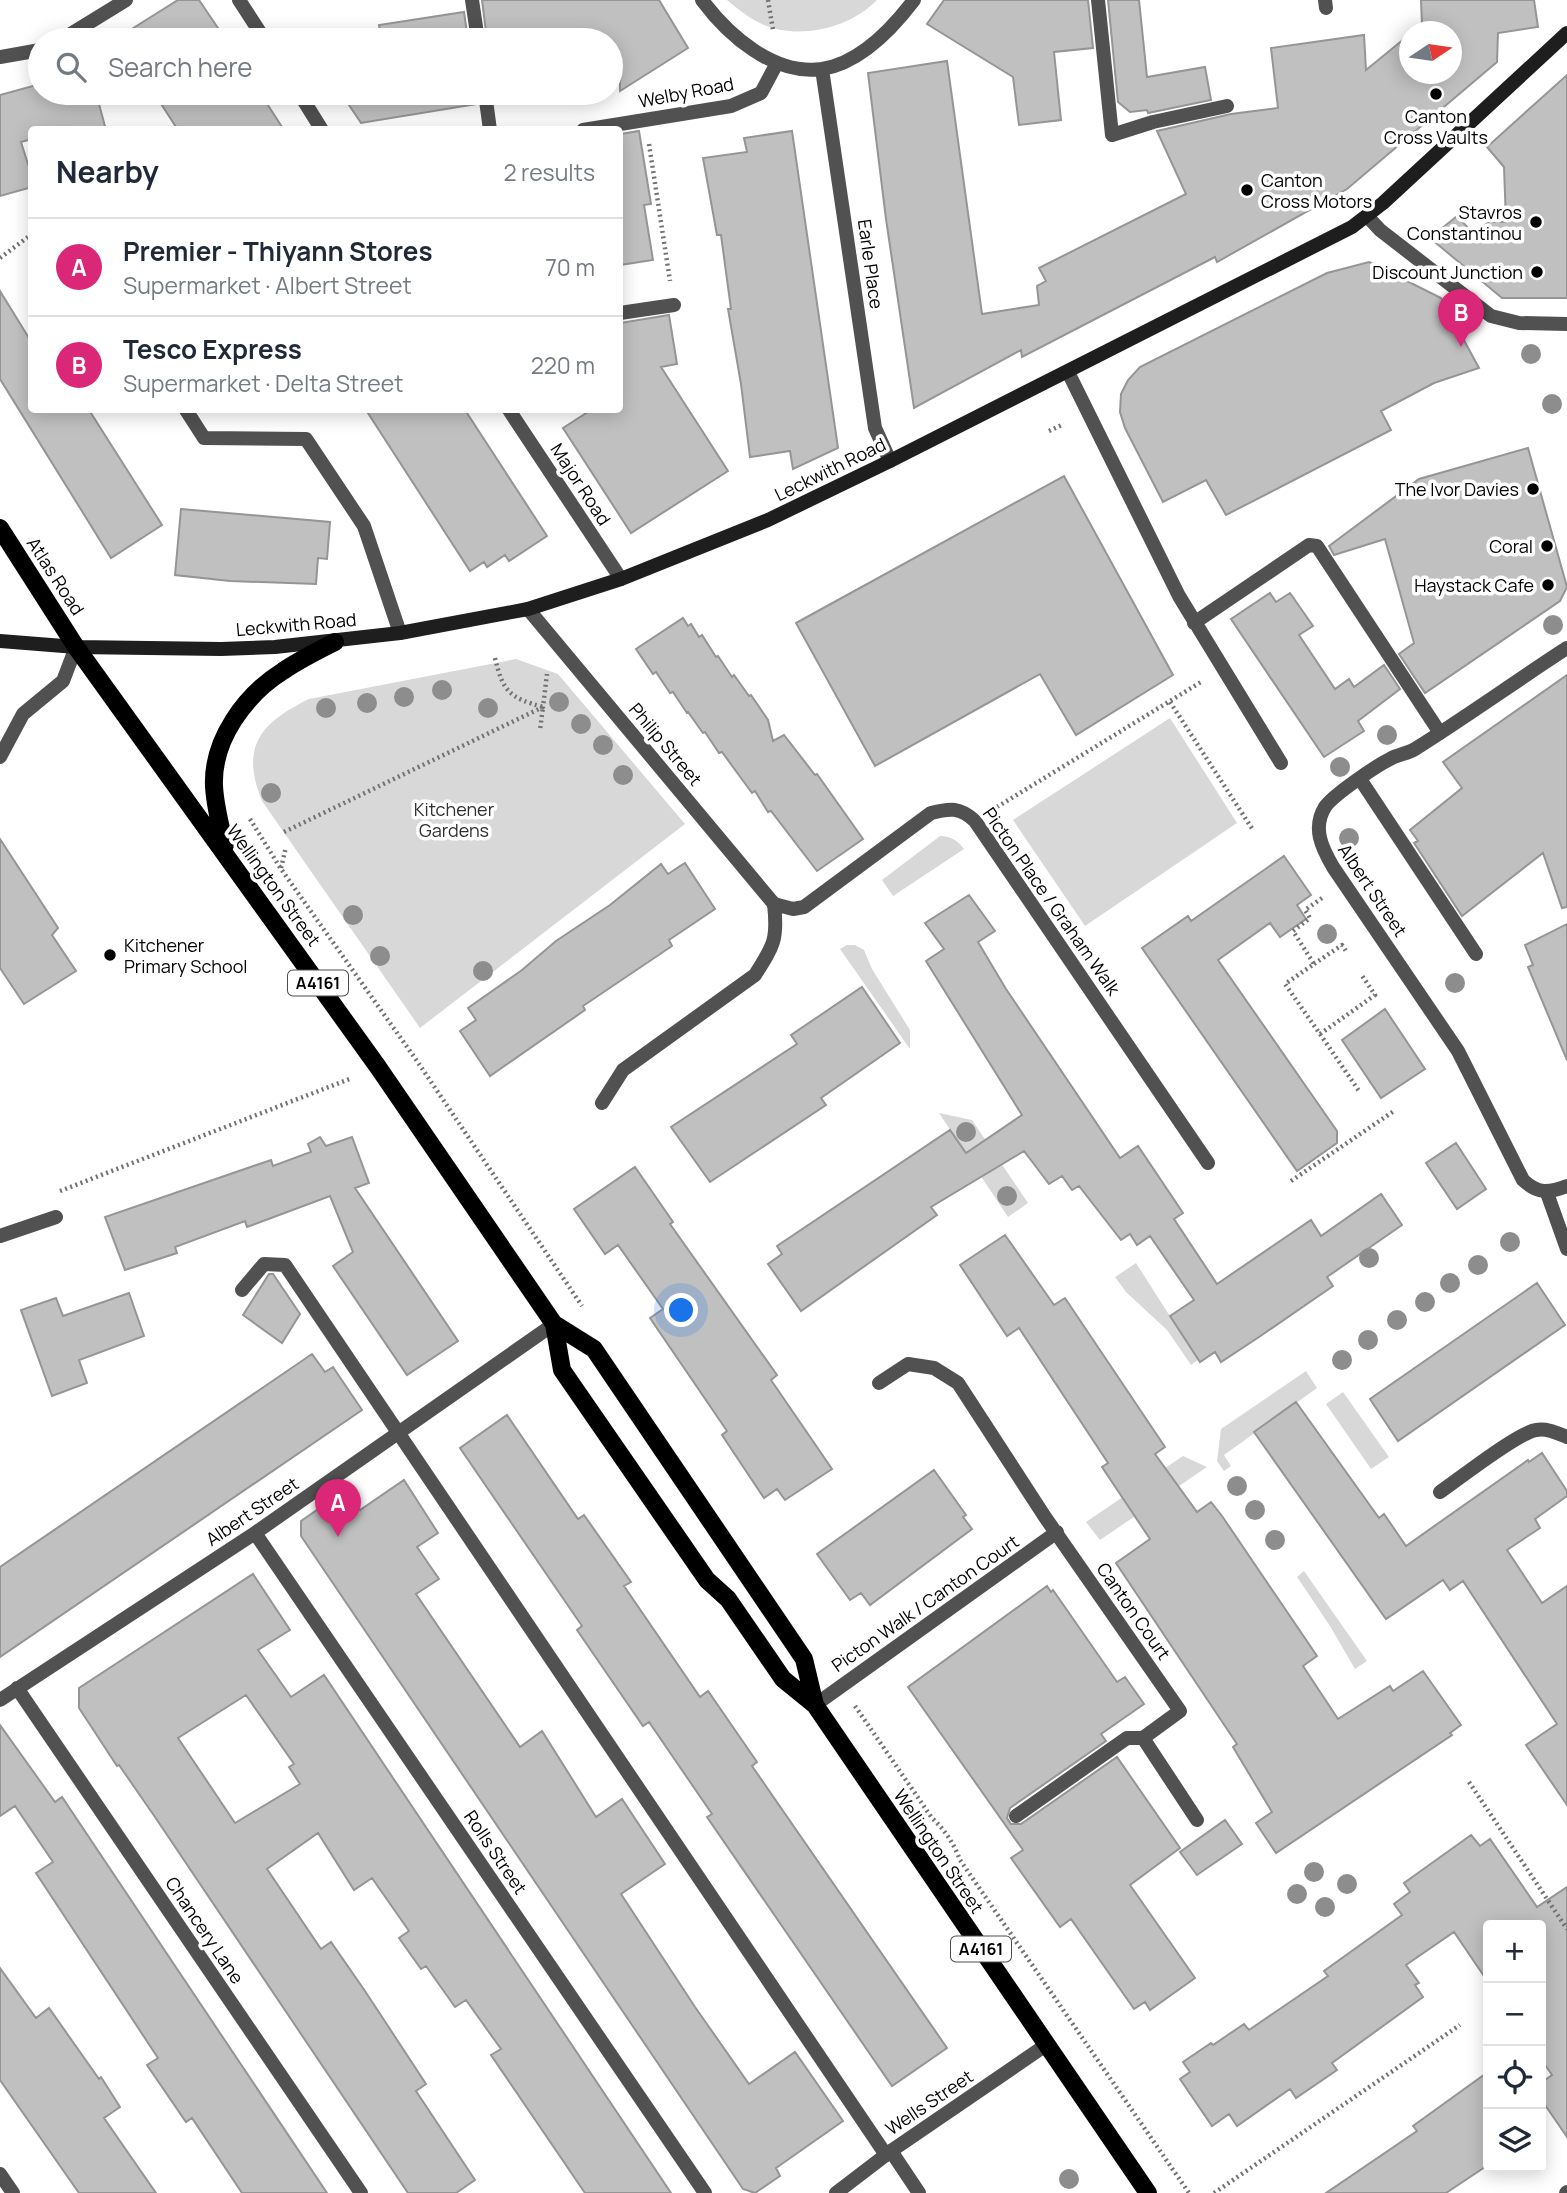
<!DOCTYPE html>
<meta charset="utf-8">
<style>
body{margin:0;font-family:Manrope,sans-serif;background:#f2f2f3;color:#1f2937}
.controls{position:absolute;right:21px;bottom:21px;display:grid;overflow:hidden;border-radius:7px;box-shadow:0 4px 18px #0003}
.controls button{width:63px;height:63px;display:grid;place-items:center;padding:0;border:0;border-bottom:2px solid #e0e1e3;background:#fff;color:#1f2937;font:35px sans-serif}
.compass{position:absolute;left:1399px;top:21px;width:63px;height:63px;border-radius:50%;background:#fff;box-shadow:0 4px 18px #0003;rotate:77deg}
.you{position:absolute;left:682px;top:1311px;width:24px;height:24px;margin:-18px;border:5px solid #fff;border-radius:50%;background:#1a73e8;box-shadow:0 0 0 10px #1a73e833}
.badge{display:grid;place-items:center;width:46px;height:46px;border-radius:50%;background:#db2777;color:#fff;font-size:23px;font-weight:700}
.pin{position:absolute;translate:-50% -58px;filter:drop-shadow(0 2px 4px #0008)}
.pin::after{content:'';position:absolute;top:37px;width:24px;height:21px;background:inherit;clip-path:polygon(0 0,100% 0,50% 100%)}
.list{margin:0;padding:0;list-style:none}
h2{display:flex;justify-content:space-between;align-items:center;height:91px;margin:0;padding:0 28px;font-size:30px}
h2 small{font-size:23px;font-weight:400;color:#747a83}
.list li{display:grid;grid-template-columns:46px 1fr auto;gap:21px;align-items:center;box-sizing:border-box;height:98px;padding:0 28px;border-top:2px solid #e0e1e3}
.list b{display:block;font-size:26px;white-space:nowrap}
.list p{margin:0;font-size:23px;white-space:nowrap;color:#747a83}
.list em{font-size:23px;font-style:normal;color:#747a83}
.icon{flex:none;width:38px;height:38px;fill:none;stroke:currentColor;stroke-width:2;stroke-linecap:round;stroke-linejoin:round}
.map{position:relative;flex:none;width:1567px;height:2193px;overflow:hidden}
.search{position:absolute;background:#fff;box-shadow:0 4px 18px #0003;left:28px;top:28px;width:595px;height:77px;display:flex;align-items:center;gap:18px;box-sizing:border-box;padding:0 24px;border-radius:38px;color:#747a83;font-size:26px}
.panel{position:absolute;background:#fff;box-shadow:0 4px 18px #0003;left:28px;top:126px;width:595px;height:287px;border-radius:7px}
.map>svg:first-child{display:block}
.green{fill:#d8d8d8}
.building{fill:#c0c0c0;stroke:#959595;stroke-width:2;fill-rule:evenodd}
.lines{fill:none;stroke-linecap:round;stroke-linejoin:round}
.path{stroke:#737373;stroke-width:4.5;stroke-dasharray:2 3.5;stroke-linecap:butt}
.service{stroke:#515151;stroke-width:14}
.minor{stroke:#515151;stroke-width:14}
.tertiary{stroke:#515151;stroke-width:14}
.secondary{stroke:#1e1e1e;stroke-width:14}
.primary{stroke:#000;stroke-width:18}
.tree{fill:#8d8d8d}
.poi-dot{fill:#000;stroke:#fff;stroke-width:2.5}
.labels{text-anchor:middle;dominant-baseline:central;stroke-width:7;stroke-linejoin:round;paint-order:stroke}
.shield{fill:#fff;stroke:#4c4c4c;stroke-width:2}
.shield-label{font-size:16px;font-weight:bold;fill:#000}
.street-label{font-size:18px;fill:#000;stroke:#fff}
.poi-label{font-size:18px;fill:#000;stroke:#fff;text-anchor:end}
.park-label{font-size:18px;fill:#2f2f2f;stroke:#fff}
</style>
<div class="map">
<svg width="1567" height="2193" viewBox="0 0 1567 2193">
<rect width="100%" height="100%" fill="#fff"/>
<path class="green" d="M727,0H877C850,28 800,40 764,25C750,19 739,10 727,0Z
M516,659L558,674L685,824L420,1028L262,801C240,747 260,723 309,699Z
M1170,718L1237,823L1085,926L1013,820Z
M940,836C951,836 958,841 964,849L893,896L882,880Z
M847,945H855L864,950L872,969L910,1030V1049L840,949Z
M939,1113L972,1120L1028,1203L1008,1217Z
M1136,1263L1198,1360L1191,1365L1167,1330L1126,1292L1115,1277Z
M1306,1371L1317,1388L1224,1455L1231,1466L1224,1471L1217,1461L1221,1429Z
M1343,1392L1389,1457L1371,1469L1326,1404Z
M1183,1456L1207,1467L1100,1540L1086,1522Z
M1304,1571L1367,1661L1355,1669L1330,1626L1297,1577Z"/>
<path class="building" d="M178,0H199L226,40H121L119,37Z
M482,0H659L688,48L620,91V75L611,80V40H487Z
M944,0H1088L1093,48L1054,52L1061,120L1019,125L1013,77L927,24Z
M1108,0H1139L1147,77L1205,67L1211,100L1148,113L1147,110L1130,112L1118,102Z
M1421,0H1534L1538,27L1498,33L1497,62L1347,189L1217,262L1215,257L1022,357L1021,350L914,408L886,219L868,73L947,61L982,314L1039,305L1037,286L1046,281L1039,268L1186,194L1157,131L1231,114L1278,108L1271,48L1364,35L1366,70L1410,34V74H1452V32H1413L1422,24Z
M464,12L468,40H381L379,25Z
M1567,75V298H1502L1430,238L1457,216L1475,235L1488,222H1506L1504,167L1487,147Z
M40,84V93H96L106,130H32V139L21,142L32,177V187L0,196V95Z
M154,93H260L284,130H178Z
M341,93H475L477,104L361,123Z
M639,131L651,204L644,205L653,260L620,265V134Z
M792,131L838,448L793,469L790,451L750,457L741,384L728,309H731L721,235H717L703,158L747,152L744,138Z
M1369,262L1441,298L1479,368L1434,383L1381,411L1391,430L1226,515L1206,480L1163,502L1125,428L1120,412L1121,394L1128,380L1140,367L1327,273Z
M0,291L32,343V410H89L162,525L111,558L0,379Z
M669,315L677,364L661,367L728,471L631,533L563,428L591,410H620V323Z
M366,410H465L547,536L509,561L505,555L487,567L484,562L470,571Z
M1528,448L1567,587L1560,601L1425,693L1399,654L1414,643L1385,539L1334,555L1329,546L1419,479Z
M1064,476L1173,675L1076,735L1040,674L875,766L796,623Z
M181,509L330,522L327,559L318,558L316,584L230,581L175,575Z
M1270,593L1276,602L1290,593L1313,626L1299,635L1335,689L1349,679L1354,687L1384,665L1400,689L1358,721L1364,731L1324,757L1231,619Z
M683,618L688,626L691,624L699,637L702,635L716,657L718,656L732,677L734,675L749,696L751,695L768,720L773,741L784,735L815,775L817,774L863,839L817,871L771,811L768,812L755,791L752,793L722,752L719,753L705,732L703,733L688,712L687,713L673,692L670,693L656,672L653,674L636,649Z
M1567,675V907L1562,908L1543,853L1462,916L1414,843L1418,841L1410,830L1462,788L1443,762Z
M0,839L58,928L52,935L76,971L24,1004L0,968Z
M1284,856L1311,895L1297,905L1306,919L1280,937L1270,923L1218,960L1337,1131V1143L1297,1171L1142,948L1188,916L1191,921Z
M685,863L715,909L669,940L672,946L583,1006L585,1010L490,1076L460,1031L476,1020L468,1008L522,970L556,941L610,905L661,864L668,874Z
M969,895L995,931L978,942L1006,989L1120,1158L1138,1146L1183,1213L1174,1219L1217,1284L1311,1220L1321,1236L1381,1194L1402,1225L1327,1277L1333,1286L1259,1337L1221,1362L1215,1352L1200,1362L1170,1316L1194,1300L1150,1236L1137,1245L1130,1234L1121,1240L1079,1186L1072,1190L1062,1176L1049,1184L1024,1151L931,1207L937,1215L801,1311L768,1264L782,1254L777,1246L950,1130L966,1153L1022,1115L926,961L944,949L925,923Z
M1567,924V1060L1528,967L1533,965L1525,945Z
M862,987L900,1043L821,1098L826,1105L710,1182L671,1127L797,1044L791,1035Z
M1385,1009L1425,1069L1381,1098L1342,1040Z
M320,1137L326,1146L352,1137L369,1183L355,1188L458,1341L407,1375L333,1266L353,1252L330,1196L247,1227L245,1221L175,1247L177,1253L125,1270L105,1217L271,1160L273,1166L311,1152L308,1144Z
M1456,1143L1486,1189L1457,1209L1426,1163Z
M635,1167L673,1222L670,1224L777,1375L771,1380L832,1469L785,1500L777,1489L764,1498L722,1435L727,1431L650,1318L663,1309L618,1245L605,1254L574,1209Z
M1005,1235L1054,1305L1065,1298L1165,1447L1155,1454L1197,1512L1211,1502L1222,1516L1317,1656L1303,1666L1338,1719L1390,1686L1393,1691L1423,1671L1461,1725L1450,1733L1452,1735L1276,1853L1256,1823L1272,1812L1233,1747L1237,1744L1116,1563L1150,1539L1102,1467L1108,1463L1019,1328L1007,1336L960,1265Z
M269,1274H273L300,1314L282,1343L243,1315Z
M1537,1283L1565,1325L1398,1441L1370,1399Z
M129,1293L144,1336L79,1360L87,1383L52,1396L21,1310L56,1298L63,1316Z
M312,1354L325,1372L333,1367L362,1410L0,1657V1567Z
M1296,1402L1379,1518L1384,1514L1406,1546L1528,1460L1529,1462L1542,1453L1567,1491V1496L1535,1519L1540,1528L1507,1550L1542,1603L1567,1586V1805L1526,1745L1557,1724L1463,1581L1450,1590L1443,1580L1386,1619L1254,1432Z
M507,1415L578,1519L584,1515L631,1582L624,1586L700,1697L708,1691L757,1762L752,1766L947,2048L892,2086L707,1817L712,1814L649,1722L643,1726L577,1630L582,1626L460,1448Z
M934,1470L966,1515L963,1517L972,1529L870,1605L861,1593L850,1600L817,1554Z
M404,1480L438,1533L417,1547L439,1579L416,1594L520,1747L542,1731L596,1817L622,1799L665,1864L621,1894L695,2007L749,2084L795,2052L843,2121L776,2168L780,2176L755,2193L743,2189L301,1536V1521L346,1490L360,1510Z
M253,1574L290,1630L258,1650L291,1697L324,1675L671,2193H585L491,2055L501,2049L466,2000L455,2007L426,1966L421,1969L399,1938L409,1931L372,1878L354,1890L318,1833L267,1869L321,1949L331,1942L365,1991L426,2084L416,2091L475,2180L456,2193H408L155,1817L119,1765L117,1766L79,1708V1688ZM246,1695L294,1764L289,1767L300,1784L235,1823L178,1738Z
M1047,1586L1051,1592L1053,1590L1117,1682L1125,1677L1144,1704L1101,1734L1106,1741L1010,1808L1007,1818L1011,1824H1021L1117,1757L1180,1848L1130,1885L1195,1978L1150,2010L1145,2002L1134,2009L1071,1919L1060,1927L1011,1858L1023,1850L908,1687Z
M0,1725L55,1802L62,1797L327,2193H242L192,2118L186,2122L147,2065L158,2058L36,1873L53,1862L15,1806L0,1816Z
M1225,1820L1242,1844L1197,1875L1180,1852Z
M1471,1835L1480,1846L1490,1839L1537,1907L1567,1887V2137L1541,2099V2083L1552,2075L1541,2059V1925H1488V1982L1454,1932L1406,1965L1419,1983L1415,1985L1423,1997L1332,2063L1337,2070L1296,2098L1290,2089L1237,2126L1229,2114L1212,2126L1180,2079L1190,2072L1183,2062L1211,2043L1213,2045L1244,2024L1249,2030L1328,1976L1324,1971L1402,1915L1394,1904L1410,1892L1404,1883Z
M0,1968L36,2018L49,2008L99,2079L101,2077L120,2107L104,2118L156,2193H79L0,2080Z
M1488,2072V2165L1446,2193H1326L1417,2131L1413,2126Z"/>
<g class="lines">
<path class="path" d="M768,0L773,30
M649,144L670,281
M0,258L32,234
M1049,431L1064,424
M495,658C503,692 510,698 543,707L540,730
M1170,702L1253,830
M997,807L1201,682
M250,819L281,869L417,1061L582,1306
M284,832L543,707L547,674
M281,868L286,847
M1322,898L1305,910L1310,918L1293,931L1314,964L1285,984L1320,1034L1375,995L1361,974
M1314,964L1342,945L1346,951
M1320,1034L1359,1091
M1291,1181L1394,1111
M60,1191L352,1078
M855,1706L932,1818C945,1830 954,1844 960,1860L1189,2193
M1469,1782L1567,1929
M1214,2193L1460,2025"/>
<path class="service" d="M472,0L478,40
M1098,0L1112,135L1153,122L1227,106
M1325,0L1326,8
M485,93L490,130
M620,313L674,305
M1068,372L1179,596L1281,763
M186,410L204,438L306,439L364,526L400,633
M1194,623L1309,545L1317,546L1440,733
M1360,779L1476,954
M602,1103L623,1070L755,975C774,945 778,939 774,904L793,909L804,907L931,813C950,808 960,807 975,821L1208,1163
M1547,1193L1567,1249
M242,1290L264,1264L285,1265L886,2155
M879,1383L908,1364L934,1368L958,1383L1045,1517L1180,1711L1143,1738
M1440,1492C1459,1479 1517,1433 1536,1430C1547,1428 1557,1433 1567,1437
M815,1705L1057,1532
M1016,1816L1127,1738H1143L1197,1820
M891,2151L919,2193"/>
<path class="minor" d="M239,0L265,40
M702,0C728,35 774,76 822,69C860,63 892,29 914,0
M61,40L126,0
M0,57L40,50
M822,69L875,428L890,461
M299,93L322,130
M583,130L731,106L761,93L777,63
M1367,216L1380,230L1491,316L1519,323L1567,324
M509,410L621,579
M528,609L774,904
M1567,648C1516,681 1466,717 1415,749C1407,754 1398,754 1390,759C1376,766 1333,795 1325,807C1312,828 1322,848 1333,867L1458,1051L1523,1180C1538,1194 1548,1193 1567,1186
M0,1236L56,1217
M255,1533L705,2193
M17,1688L361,2193
M0,1700L255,1533L554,1324
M0,2174L13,2193
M836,2193L891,2151L1046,2045
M1566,2193L1567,2192"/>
<path class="tertiary" d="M0,757L23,714L63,681L76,647"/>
<path class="secondary" d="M0,641L76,647L221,649L275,647L400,633L528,609L621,579L768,520L890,461L1352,227L1383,203L1567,33"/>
<path class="primary" d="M0,528L76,647L378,1067L554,1324L594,1349L804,1659L815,1705
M225,845C220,825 215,806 214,786C212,740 245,695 283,671C299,660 317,651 335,642
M554,1324L562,1370L707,1580L728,1599L783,1679L815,1705L1148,2193"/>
</g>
<g class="tree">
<circle cx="1531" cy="354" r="10"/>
<circle cx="1552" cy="404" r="10"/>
<circle cx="1553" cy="625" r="10"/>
<circle cx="442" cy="690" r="10"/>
<circle cx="404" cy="697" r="10"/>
<circle cx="559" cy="702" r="10"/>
<circle cx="367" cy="703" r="10"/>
<circle cx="326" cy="708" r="10"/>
<circle cx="488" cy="708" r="10"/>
<circle cx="581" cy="724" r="10"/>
<circle cx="1387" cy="735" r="10"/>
<circle cx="603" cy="745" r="10"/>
<circle cx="1340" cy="767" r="10"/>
<circle cx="623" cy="775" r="10"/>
<circle cx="271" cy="793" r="10"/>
<circle cx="1349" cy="838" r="10"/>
<circle cx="353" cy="915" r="10"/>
<circle cx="1327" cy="934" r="10"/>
<circle cx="380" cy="956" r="10"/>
<circle cx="483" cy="971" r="10"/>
<circle cx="1455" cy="983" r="10"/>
<circle cx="966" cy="1132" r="10"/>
<circle cx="1007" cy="1196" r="10"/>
<circle cx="1510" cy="1242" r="10"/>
<circle cx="1369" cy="1258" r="10"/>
<circle cx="1478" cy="1265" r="10"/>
<circle cx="1450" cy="1283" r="10"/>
<circle cx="1425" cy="1302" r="10"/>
<circle cx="1397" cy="1320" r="10"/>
<circle cx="1368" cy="1340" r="10"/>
<circle cx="1342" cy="1360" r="10"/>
<circle cx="1237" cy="1486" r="10"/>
<circle cx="1255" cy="1510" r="10"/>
<circle cx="1275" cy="1540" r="10"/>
<circle cx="1314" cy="1872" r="10"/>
<circle cx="1347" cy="1884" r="10"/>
<circle cx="1297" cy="1894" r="10"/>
<circle cx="1325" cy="1907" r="10"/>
<circle cx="1069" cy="2179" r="10"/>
</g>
<g class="poi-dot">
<circle cx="1436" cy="94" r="7"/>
<circle cx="1247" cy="190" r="7"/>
<circle cx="1536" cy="222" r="7"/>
<circle cx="1537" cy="272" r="7"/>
<circle cx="1533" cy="489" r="7"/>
<circle cx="1547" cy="546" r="7"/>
<circle cx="1548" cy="585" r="7"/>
<circle cx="110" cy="955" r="7"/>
</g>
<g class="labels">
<g class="shield">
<rect x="288" y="970.5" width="60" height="25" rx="5"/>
<rect x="951" y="1936.5" width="60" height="25" rx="5"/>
</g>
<g class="shield-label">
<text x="318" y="983">A4161</text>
<text x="981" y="1949">A4161</text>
</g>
<g class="street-label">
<text transform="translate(686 92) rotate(-11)">Welby Road</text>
<text transform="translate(871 264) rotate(82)">Earle Place</text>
<text transform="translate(830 469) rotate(-26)">Leckwith Road</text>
<text transform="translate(581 484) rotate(57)">Major Road</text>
<text transform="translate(56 576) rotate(57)">Atlas Road</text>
<text transform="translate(296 624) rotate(-5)">Leckwith Road</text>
<text transform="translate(666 744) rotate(50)">Philip Street</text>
<text transform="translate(274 885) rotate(54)">Wellington Street</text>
<text transform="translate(1373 890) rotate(56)">Albert Street</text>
<text transform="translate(1052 901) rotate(55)">Picton Place / Graham Walk</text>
<text transform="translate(252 1511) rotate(-34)">Albert Street</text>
<text transform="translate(925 1603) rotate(-35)">Picton Walk / Canton Court</text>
<text transform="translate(1134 1611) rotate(55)">Canton Court</text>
<text transform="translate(939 1851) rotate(56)">Wellington Street</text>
<text transform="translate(496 1852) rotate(56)">Rolls Street</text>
<text transform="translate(205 1930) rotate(56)">Chancery Lane</text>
<text transform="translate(929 2102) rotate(-34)">Wells Street</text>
</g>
<g class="poi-label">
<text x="1436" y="116" text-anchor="middle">Canton<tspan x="1436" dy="21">Cross Vaults</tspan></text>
<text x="1261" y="180" text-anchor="start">Canton<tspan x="1261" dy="21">Cross Motors</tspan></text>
<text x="1522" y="212">Stavros<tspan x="1522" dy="21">Constantinou</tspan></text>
<text x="1523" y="272">Discount Junction</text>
<text x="1519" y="489">The Ivor Davies</text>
<text x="1533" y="546">Coral</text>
<text x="1534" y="585">Haystack Cafe</text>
<text x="124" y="945" text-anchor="start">Kitchener<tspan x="124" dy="21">Primary School</tspan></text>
</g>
<g class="park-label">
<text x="454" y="809">Kitchener<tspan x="454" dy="21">Gardens</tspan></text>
</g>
</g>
</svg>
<div class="controls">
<button>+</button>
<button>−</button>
<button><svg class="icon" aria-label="locate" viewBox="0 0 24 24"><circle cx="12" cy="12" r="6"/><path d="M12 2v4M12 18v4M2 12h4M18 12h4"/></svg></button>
<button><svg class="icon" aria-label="layers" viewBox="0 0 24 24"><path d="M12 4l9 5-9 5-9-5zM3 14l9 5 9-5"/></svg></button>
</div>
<svg class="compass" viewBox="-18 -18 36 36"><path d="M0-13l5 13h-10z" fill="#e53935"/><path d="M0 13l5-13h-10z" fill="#747a83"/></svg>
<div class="you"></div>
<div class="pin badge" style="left:338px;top:1537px">A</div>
<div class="pin badge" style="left:1461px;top:347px">B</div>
<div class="search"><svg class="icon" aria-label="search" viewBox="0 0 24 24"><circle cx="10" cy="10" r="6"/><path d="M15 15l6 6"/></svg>Search here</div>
<section class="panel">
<h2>Nearby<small>2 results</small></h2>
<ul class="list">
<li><span class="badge">A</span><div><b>Premier - Thiyann Stores</b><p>Supermarket · Albert Street</p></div><em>70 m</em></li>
<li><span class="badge">B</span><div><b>Tesco Express</b><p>Supermarket · Delta Street</p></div><em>220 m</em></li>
</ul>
</section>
</div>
